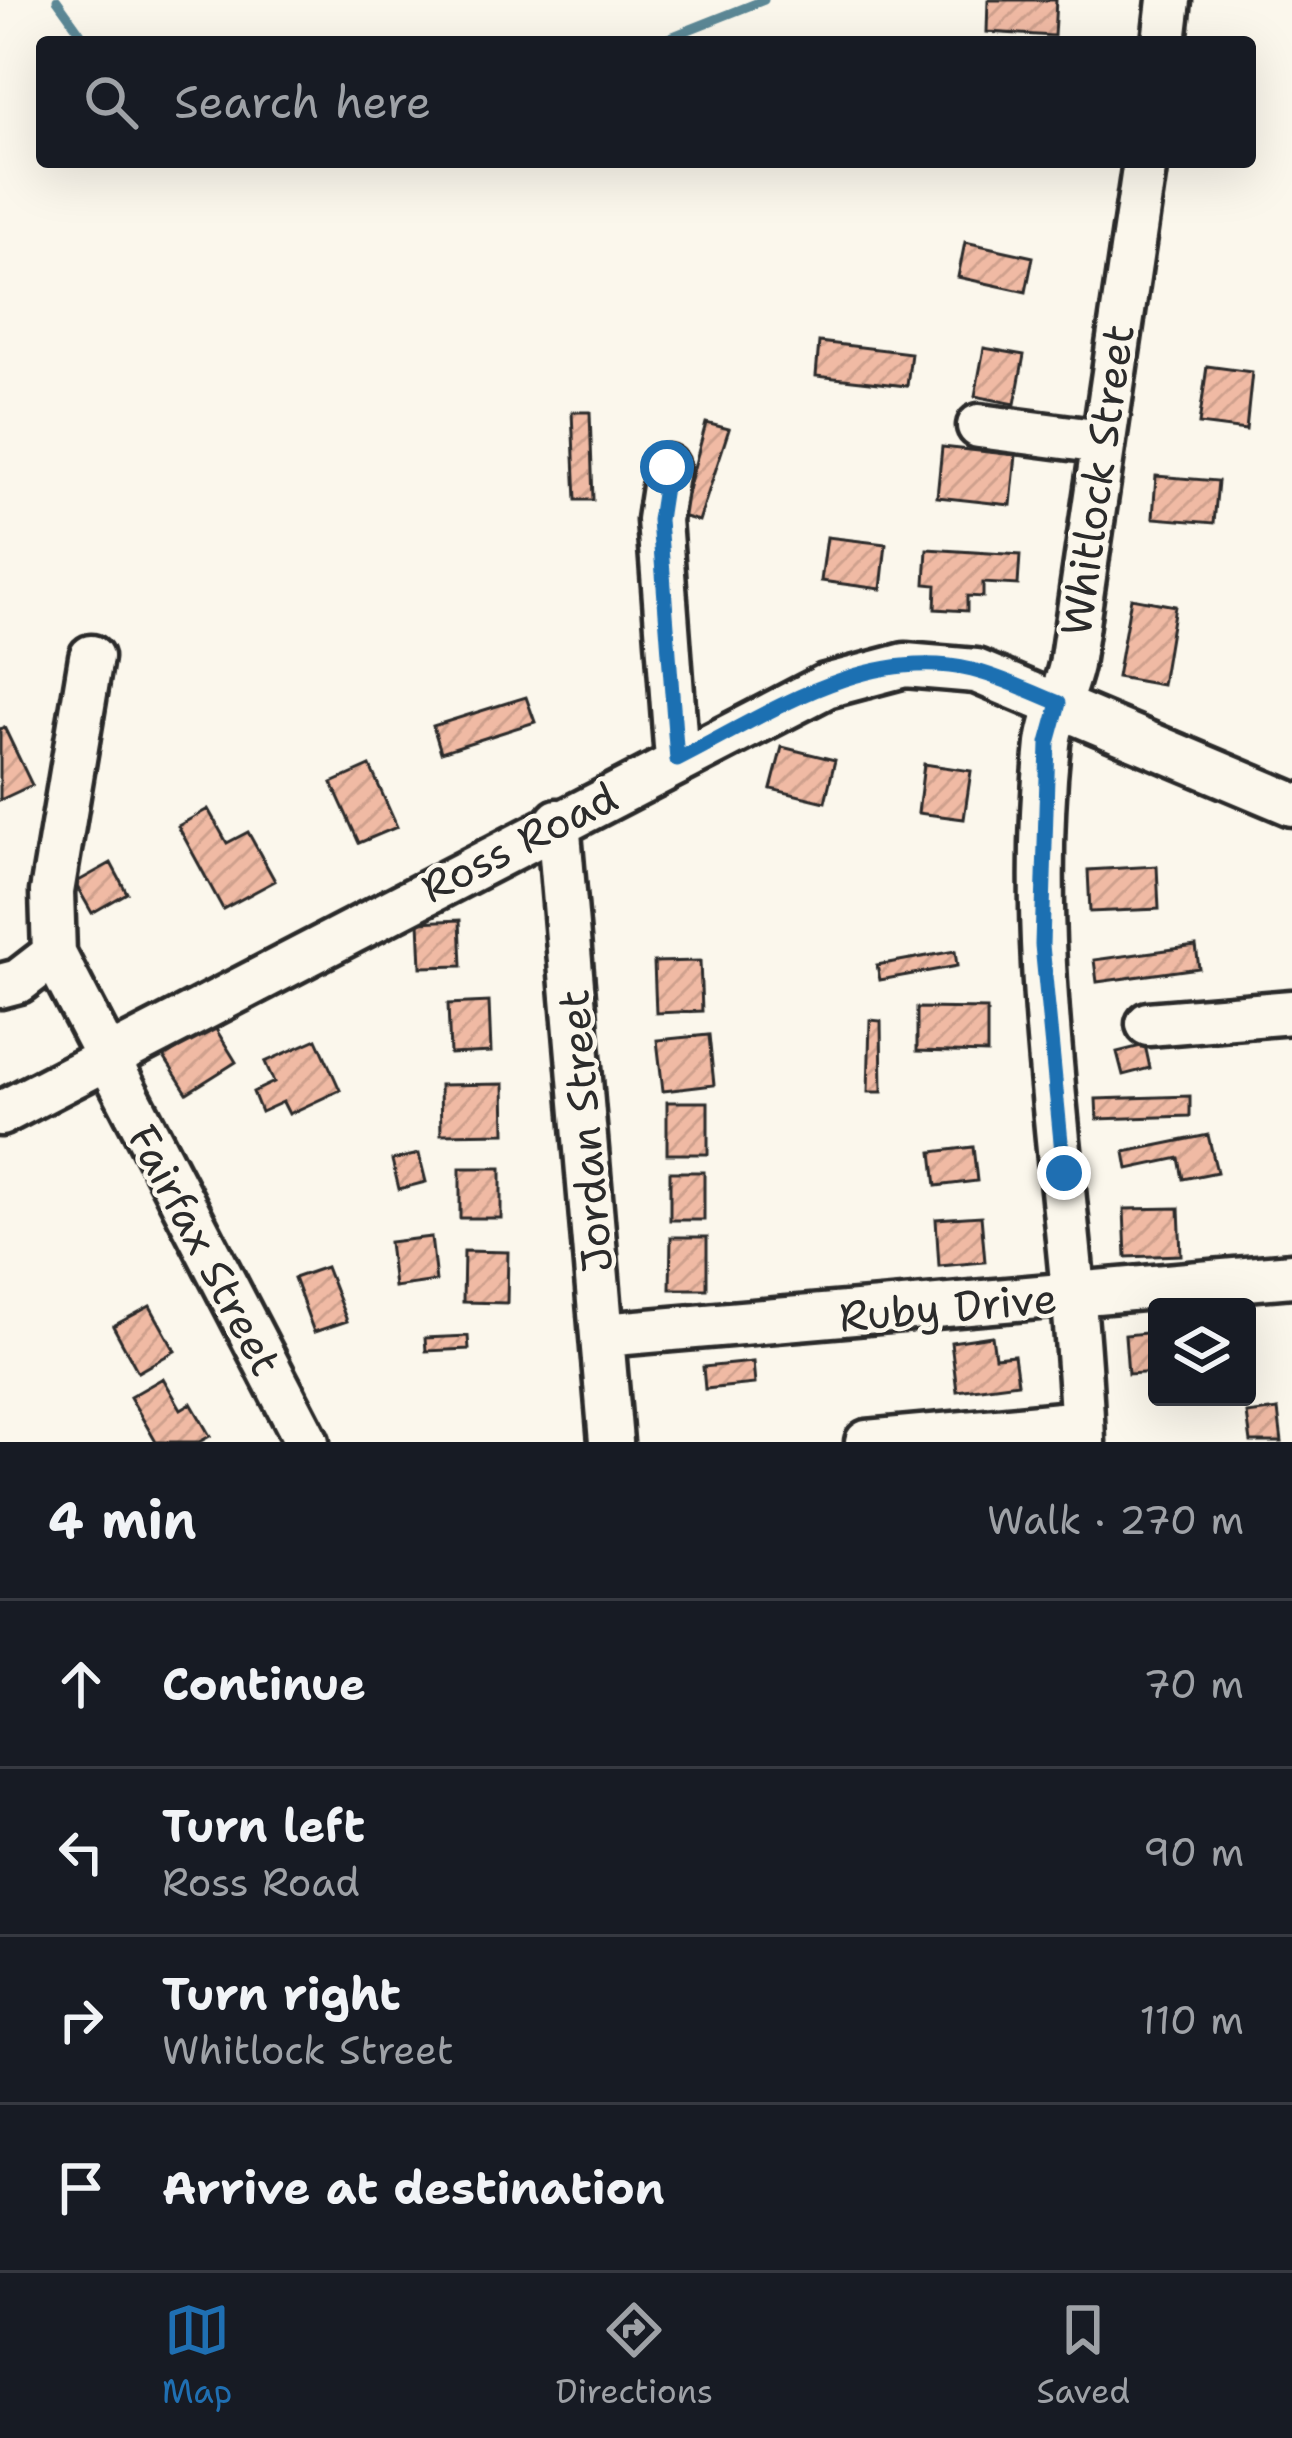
<!DOCTYPE html>
<meta charset="utf-8">
<style>
body{margin:0;font-family:"Shantell Sans",sans-serif;background:#20242c;color:#f1f3f6}
.controls{position:absolute;right:36px;bottom:36px;display:grid;overflow:hidden;border-radius:12px;box-shadow:0 12px 48px #0002}
.controls button{width:108px;height:108px;display:grid;place-items:center;padding:0;border:0;border-bottom:3px solid #363941;background:#171b24;color:#f1f3f6;font:60px sans-serif}
.stop{position:absolute;width:36px;height:36px;margin:-27px;border:9px solid #1f6fb2;border-radius:50%;background:#fff}
.stop.end{background:#1f6fb2;border-color:#fff;box-shadow:0 3px 12px #0008}
.list{margin:0;padding:0;list-style:none}
h2{display:flex;justify-content:space-between;align-items:center;height:156px;margin:0;padding:0 48px;font-size:51px}
h2 small{font-size:39px;font-weight:400;color:#9ea1a6}
.list li{display:grid;grid-template-columns:78px 1fr auto;gap:36px;align-items:center;box-sizing:border-box;height:168px;padding:0 48px;border-top:3px solid #363941}
.list b{display:block;font-size:45px;white-space:nowrap}
.list p{margin:0;font-size:39px;white-space:nowrap;color:#9ea1a6}
.list em{font-size:39px;font-style:normal;color:#9ea1a6}
.icon{flex:none;width:66px;height:66px;fill:none;stroke:currentColor;stroke-width:2;stroke-linecap:round;stroke-linejoin:round}
.map{position:relative;flex:none;width:1292px;height:1442px;overflow:hidden}
.search{position:absolute;background:#171b24;box-shadow:0 12px 48px #0002;left:36px;right:36px;top:36px;height:132px;display:flex;align-items:center;gap:30px;box-sizing:border-box;padding:0 42px;border-radius:12px;color:#9ea1a6;font-size:45px}
.sheet{height:828px;background:#171b24}
nav{display:flex;justify-content:space-around;align-items:center;box-sizing:border-box;height:168px;border-top:3px solid #363941;background:#171b24;font-size:33px;color:#9ea1a6}
nav a{display:grid;justify-items:center;gap:6px}
nav .on{color:#1f6fb2}
.map>svg:first-child{display:block}
.lines{fill:none;stroke-linecap:round;stroke-linejoin:round}
.stream{stroke:#5c8896;stroke-width:9}
.building{fill:url(#building-hatch);stroke:#2b2b2b;stroke-width:3}
.minor-casing{stroke:#2b2b2b;stroke-width:51}
.minor{stroke:#fbf7ec;stroke-width:42}
.route{stroke:#1f6fb2;stroke-width:15}
.labels{text-anchor:middle;dominant-baseline:central;stroke-width:9;stroke-linejoin:round;paint-order:stroke}
.street-label{font-size:42px;fill:#2b2b2b;stroke:#fbf7ec}
</style>
<div class="map">
<svg width="1292" height="1442" viewBox="0 0 1292 1442">
<defs>
<pattern id="building-hatch" width="6" height="6" patternUnits="userSpaceOnUse" patternTransform="scale(3)"><rect width="6" height="6" fill="#f0baa4"/><path d="M-1 1l2-2M0 6l6-6M5 7l2-2" fill="none" stroke="#cea08d"/></pattern>
</defs>
<rect width="100%" height="100%" fill="#fbf7ec"/>
<filter id="ink" filterUnits="userSpaceOnUse"><feTurbulence type="fractalNoise" baseFrequency=".00833" numOctaves="2"/><feDisplacementMap in="SourceGraphic" scale="24" xChannelSelector="R" yChannelSelector="G"/><feConvolveMatrix kernelMatrix="1 2 1 2 8 2 1 2 1" color-interpolation-filters="sRGB"/></filter>
<g filter="url(#ink)">
<g class="lines">
<path class="stream" d="M57,0L87,42
M658,42L764,0"/>
</g>
<path class="building" d="M988,0H1056L1054,36L987,32Z
M965,242L1033,257L1026,292L958,277Z
M819,342L911,353L907,386L816,376Z
M984,348L1024,355L1015,404L975,396Z
M1207,366L1252,372L1246,430L1199,424Z
M572,412H590L593,500H576Z
M706,423L729,429L699,521L681,516Z
M942,447L1016,455L1011,505L937,497Z
M1156,476L1218,481L1214,523L1153,518Z
M827,537L886,544L881,589L821,581Z
M927,549L1020,555L1018,585L983,583V597L967,596V611L935,609L936,585L925,584Z
M1131,598L1175,606L1162,685L1117,677Z
M526,697L535,722L441,752L433,726Z
M4,727L32,785L0,800V729Z
M782,747L835,760L825,802L771,789Z
M924,764L971,771L964,819L918,813Z
M370,766L397,827L359,843L332,783Z
M208,809L227,843L248,832L275,881L223,909L178,826Z
M111,863L127,893L92,913L75,883Z
M1157,866L1159,909L1090,912L1088,870Z
M460,920L462,966L421,967L419,922Z
M1196,946L1199,968L1097,982L1094,960Z
M955,951L957,966L880,980L877,965Z
M700,961L702,1011L656,1013L654,962Z
M489,1002L491,1052L450,1054L448,1004Z
M917,1008L987,1009V1053L917,1051Z
M870,1020L881,1021L882,1092H868Z
M214,1026L236,1062L187,1093L164,1057Z
M709,1035L714,1085L663,1091L657,1040Z
M317,1039L340,1090L289,1114L283,1102L261,1112L253,1092L274,1082L265,1062Z
M1145,1045L1150,1068L1123,1075L1117,1052Z
M504,1084L505,1133L441,1134L440,1085Z
M1190,1096V1116L1097,1119L1096,1099Z
M667,1102H708V1154H667Z
M1208,1135L1217,1172L1183,1179L1179,1158L1128,1169L1125,1152Z
M973,1147L977,1181L936,1186L932,1152Z
M419,1154L426,1182L399,1189L392,1160Z
M460,1168H501V1218H460Z
M670,1172H704V1220H670Z
M1179,1208L1181,1255L1126,1257L1124,1209Z
M981,1216L985,1262L939,1266L936,1219Z
M431,1237L436,1281L394,1287L389,1242Z
M671,1237H707V1289H670Z
M464,1251L508,1252L507,1303L463,1302Z
M326,1267L347,1321L314,1332L294,1278Z
M150,1306L175,1351L138,1372L113,1326Z
M1157,1332V1372L1128,1374L1125,1335Z
M468,1336L469,1349L426,1351L425,1338Z
M992,1336L995,1357L1014,1355L1018,1383L957,1391L951,1342Z
M753,1362L755,1384L705,1389L703,1367Z
M163,1378L181,1409L191,1403L210,1436L199,1442H156L130,1397Z
M1278,1410L1282,1442H1251L1247,1414Z"/>
<g class="lines">
<g class="minor-casing">
<path id="minor" d="M1164,42L1169,0
M979,426L1102,442
M667,467L659,520L677,760
M558,821L611,1442
M54,954L307,1442
M0,986L19,981L54,954L52,892L91,657
M1148,1024L1292,1012
M0,1114L826,686L905,665L976,671L1292,804
M603,1335L1292,1275
M867,1442L1082,1422
M1083,1442C1075,1210 1024,977 1048,744C1051,717 1065,692 1071,665L1145,162"/>
</g>
<use href="#minor" class="minor"/>
</g>
</g>
<g class="lines" filter="url(#ink)">
<path class="route" d="M667,467L659,520L677,760C768,714 866,645 972,670C1002,677 1031,692 1059,703L1048,743L1042,945L1064,1173"/>
</g>
<g class="labels">
<g class="street-label">
<text transform="translate(1097 480) rotate(-82)">Whitlock Street</text>
<text transform="translate(519 842) rotate(-27)">Ross Road</text>
<text transform="translate(585 1131) rotate(-95)">Jordan Street</text>
<text transform="translate(205 1250) rotate(62)">Fairfax Street</text>
<text transform="translate(948 1307) rotate(-5)">Ruby Drive</text>
</g>
</g>
</svg>
<div class="controls">
<button><svg class="icon" aria-label="layers" viewBox="0 0 24 24"><path d="M12 4l9 5-9 5-9-5zM3 14l9 5 9-5"/></svg></button>
</div>
<div class="stop" style="left:667px;top:467px"></div>
<div class="stop end" style="left:1064px;top:1173px"></div>
<div class="search"><svg class="icon" aria-label="search" viewBox="0 0 24 24"><circle cx="10" cy="10" r="6"/><path d="M15 15l6 6"/></svg>Search here</div>
</div>
<section class="sheet">
<h2>4 min<small>Walk · 270 m</small></h2>
<ul class="list">
<li><svg class="icon" aria-label="ahead" viewBox="0 0 24 24"><path d="M12 20V5M6 11l6-6 6 6"/></svg><div><b>Continue</b></div><em>70 m</em></li>
<li><svg class="icon" aria-label="left" viewBox="0 0 24 24"><path d="M17 20v-9H6M10 6l-5 5 5 5"/></svg><div><b>Turn left</b><p>Ross Road</p></div><em>90 m</em></li>
<li><svg class="icon" aria-label="right" viewBox="0 0 24 24"><path d="M7 20v-9h11M14 6l5 5-5 5"/></svg><div><b>Turn right</b><p>Whitlock Street</p></div><em>110 m</em></li>
<li><svg class="icon" aria-label="arrive" viewBox="0 0 24 24"><path d="M6 21V4h12l-3 4 3 4H6"/></svg><div><b>Arrive at destination</b></div></li>
</ul>
</section>
<nav>
<a class="on"><svg class="icon" aria-label="map" viewBox="0 0 24 24"><path d="M3 6l6-2 6 2 6-2v14l-6 2-6-2-6 2zM9 4v14M15 6v14"/></svg>Map</a>
<a><svg class="icon" aria-label="directions" viewBox="0 0 24 24"><path d="M12 3l9 9-9 9-9-9zM9 14v-3h6M13 9l2 2-2 2"/></svg>Directions</a>
<a><svg class="icon" aria-label="saved" viewBox="0 0 24 24"><path d="M7 4h10v16l-5-4-5 4z"/></svg>Saved</a>
</nav>
